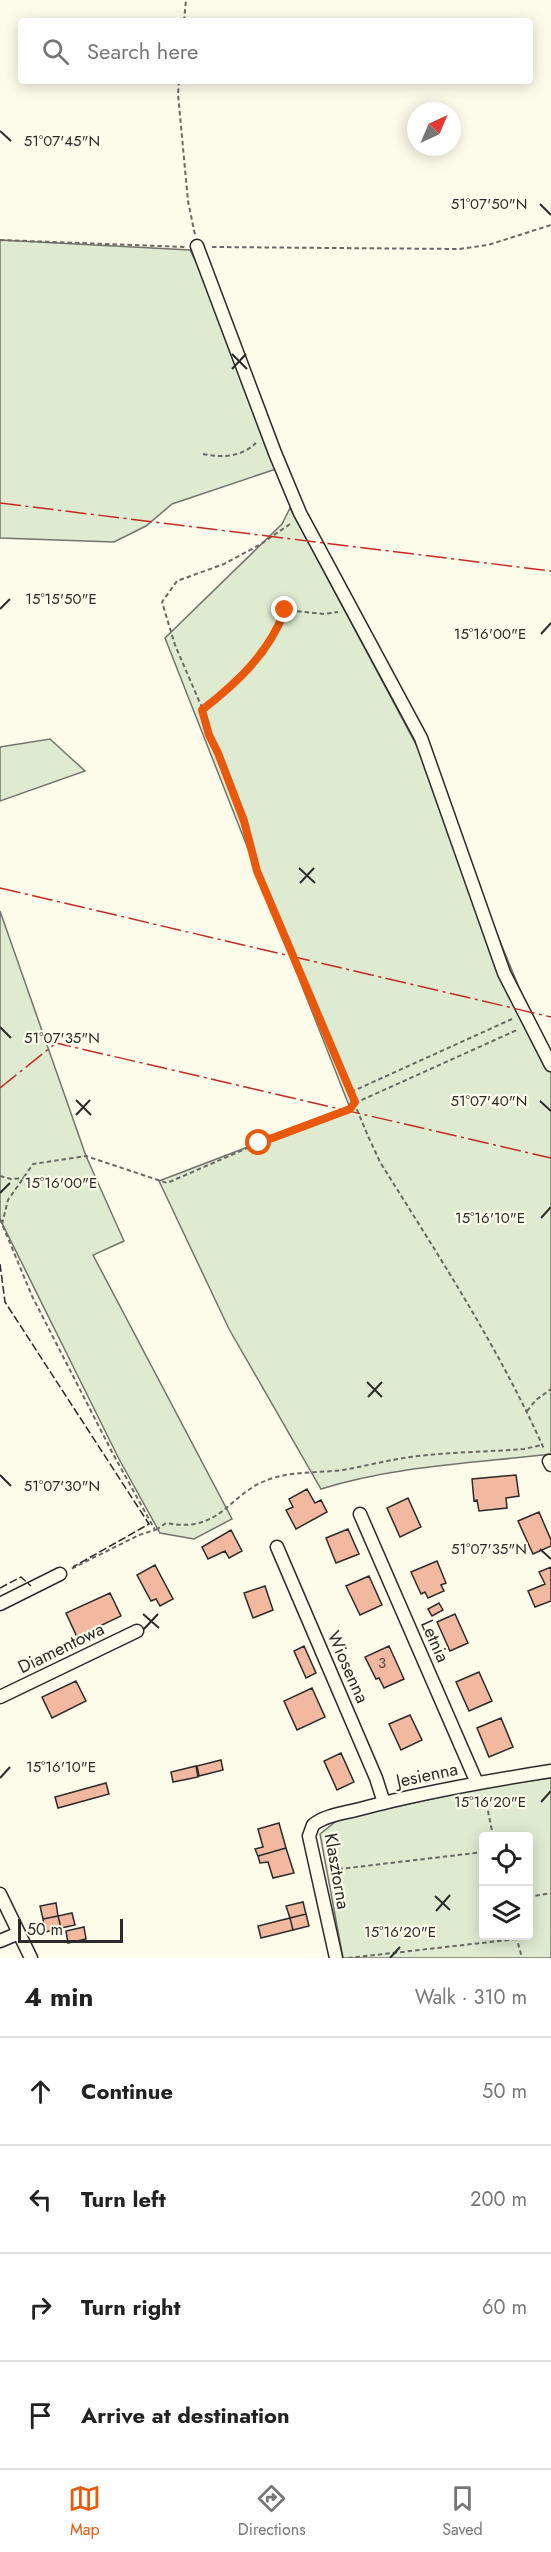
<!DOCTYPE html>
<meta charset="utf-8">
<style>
body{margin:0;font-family:Jost,sans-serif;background:#f2f2f2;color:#222}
.controls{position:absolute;right:18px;bottom:18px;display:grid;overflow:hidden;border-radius:6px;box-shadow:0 3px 15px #0003}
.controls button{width:54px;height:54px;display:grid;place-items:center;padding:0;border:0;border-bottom:2px solid #e0e0e0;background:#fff;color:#222;font:30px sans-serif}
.compass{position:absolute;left:407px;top:102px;width:54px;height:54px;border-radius:50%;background:#fff;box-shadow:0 3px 15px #0003;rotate:44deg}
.scale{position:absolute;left:18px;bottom:15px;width:105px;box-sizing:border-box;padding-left:6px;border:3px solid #2b2b2b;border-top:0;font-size:16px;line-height:21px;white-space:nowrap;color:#2b2b2b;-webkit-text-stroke:4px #fdfbea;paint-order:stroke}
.stop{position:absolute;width:18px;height:18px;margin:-14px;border:4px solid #ea580c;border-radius:50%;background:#fff}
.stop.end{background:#ea580c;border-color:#fff;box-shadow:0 2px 6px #0008}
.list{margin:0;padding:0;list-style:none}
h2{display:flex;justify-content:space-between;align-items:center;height:78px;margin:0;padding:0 24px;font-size:26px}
h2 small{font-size:20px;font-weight:400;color:#767676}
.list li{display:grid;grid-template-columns:39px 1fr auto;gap:18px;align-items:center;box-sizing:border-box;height:108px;padding:0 24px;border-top:2px solid #e0e0e0}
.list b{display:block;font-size:22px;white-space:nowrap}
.list em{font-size:20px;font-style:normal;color:#767676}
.icon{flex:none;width:33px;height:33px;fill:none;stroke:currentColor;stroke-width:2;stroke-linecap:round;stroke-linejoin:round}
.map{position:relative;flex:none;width:551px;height:1958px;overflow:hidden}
.search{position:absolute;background:#fff;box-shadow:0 3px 15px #0003;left:18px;right:18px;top:18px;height:66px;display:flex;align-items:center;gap:15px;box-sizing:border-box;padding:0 21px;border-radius:6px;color:#767676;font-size:22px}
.sheet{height:510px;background:#fff}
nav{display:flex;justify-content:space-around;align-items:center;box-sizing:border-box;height:84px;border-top:2px solid #e0e0e0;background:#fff;font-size:16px;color:#767676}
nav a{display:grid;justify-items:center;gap:3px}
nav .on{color:#ea580c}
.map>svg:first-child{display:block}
.green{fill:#deebd1;stroke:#74746e;stroke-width:1.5;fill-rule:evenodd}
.building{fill:#f2b8a0;stroke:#2b2b2b;stroke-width:1.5}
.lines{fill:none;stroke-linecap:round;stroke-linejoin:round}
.street-casing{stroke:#2b2b2b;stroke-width:15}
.path{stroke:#6a6964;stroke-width:2;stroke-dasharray:4.5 3;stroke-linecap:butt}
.street{stroke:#fdfbea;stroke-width:12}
.fence{stroke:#2b2b2b;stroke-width:1.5;stroke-dasharray:8 3;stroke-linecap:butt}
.power{stroke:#c62828;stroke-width:1.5;stroke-dasharray:21 4.5 3 4.5;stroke-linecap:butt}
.route{stroke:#ea580c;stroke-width:8}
.ticks{fill:none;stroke:#2b2b2b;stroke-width:2}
.labels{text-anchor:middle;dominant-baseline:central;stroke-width:4.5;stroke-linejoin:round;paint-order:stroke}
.number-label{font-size:15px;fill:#5d4e48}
.street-label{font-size:18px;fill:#2b2b2b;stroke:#fdfbea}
.ticks-label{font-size:15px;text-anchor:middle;fill:#2b2b2b;stroke:#fdfbea;stroke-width:4.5;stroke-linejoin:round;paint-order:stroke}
</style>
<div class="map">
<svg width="551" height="1958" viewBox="0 0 551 1958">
<rect width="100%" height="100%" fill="#fdfbea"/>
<path class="green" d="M0,240L190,250L203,276L276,469L172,504L146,526L114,542L0,538Z
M290,508L428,767L523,997L551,1052V1454C475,1463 394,1466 321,1489L229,1329L159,1181L350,1108L165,638L282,524Z
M50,739L85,771L0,801V747Z
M0,911L86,1156L124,1241L93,1255L232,1519L194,1539L160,1533L119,1459L0,1219Z
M551,1778V1958H343L320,1834L339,1819L487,1787ZM484,1836H528V1936H484Z"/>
<path class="building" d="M516,1475L519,1496L506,1498L507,1508L479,1511L477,1500L474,1501L472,1479Z
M307,1489L315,1503L321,1500L327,1512L296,1529L286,1510L293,1507L289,1499Z
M408,1498L421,1527L400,1537L387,1508Z
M539,1512L551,1540V1546L533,1554L518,1521Z
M348,1529L359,1554L336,1563L326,1538Z
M231,1530L242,1551L229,1558L225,1551L208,1559L202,1547Z
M437,1561L446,1583L441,1585L444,1591L428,1598L425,1592L421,1594L411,1572Z
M155,1565L173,1599L160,1606L156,1599L151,1601L137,1575Z
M551,1567V1601L535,1607L528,1591L545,1584L539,1572Z
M369,1576L382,1605L360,1615L346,1586Z
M265,1586L273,1610L253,1618L244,1593Z
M110,1593L121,1616L77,1637L66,1613Z
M439,1603L443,1610L432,1616L428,1609Z
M455,1614L468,1643L450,1651L437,1622Z
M304,1646L316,1673L306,1678L294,1651Z
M389,1646L404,1679L384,1688L379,1678L376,1679L365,1657Z
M479,1672L492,1701L469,1711L456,1682Z
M76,1681L86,1701L52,1718L42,1697Z
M312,1688L325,1717L297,1730L284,1701Z
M410,1715L422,1740L401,1750L389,1724Z
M501,1718L513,1747L489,1757L477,1728Z
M341,1753L354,1782L337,1790L324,1761Z
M221,1760L223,1770L199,1776L197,1766Z
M196,1766L198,1777L173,1782L171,1772Z
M106,1783L109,1794L58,1808L55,1797Z
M279,1823L286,1848L258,1856L255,1849L263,1847L258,1829Z
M286,1848L294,1873L273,1878L268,1862L260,1863L258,1856Z
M303,1902L306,1914L290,1918L286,1906Z
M56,1903L58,1916L43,1919L40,1906Z
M72,1913L75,1925L61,1928L58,1916Z
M306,1914L309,1926L293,1930L290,1918Z
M58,1916L61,1928L45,1932L43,1919Z
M290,1918L293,1930L261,1938L258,1926Z
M84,1927L86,1939L68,1943L66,1931Z"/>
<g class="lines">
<g class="street-casing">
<path id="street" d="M197,246L275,453L300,513L421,738L504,973L551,1065
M549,1461L551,1465
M360,1514L477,1783
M277,1547L376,1778L384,1803
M0,1604L60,1574
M0,1697L137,1631
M0,1894L31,1958
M0,1941L19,1933
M336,1958L309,1836L313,1825C325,1815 345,1813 360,1809C423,1792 487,1781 551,1771"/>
</g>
<path class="path" d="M184,21L186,0
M179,81L178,94L188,201L195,235
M0,240L186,247
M212,247L459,249L488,245L551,225
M203,454C223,458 241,457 256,443
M290,524L261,544L224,564L177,581L162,602L175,645L206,717L209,735L218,753L245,821L257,871L368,1136L380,1162C438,1255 499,1348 544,1449
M203,709C238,682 269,652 285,610L324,614L338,612
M351,1092L512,1019
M0,1176L11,1179L24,1178
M0,1219L32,1296L112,1452L155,1530L139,1535L71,1569
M2,1224L8,1200L33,1164L86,1156L167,1183L259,1143L350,1109L355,1103L517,1030
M527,1411L536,1400L551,1389
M156,1530L166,1523C222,1534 228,1493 270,1479C293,1471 319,1473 343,1470C366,1466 388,1460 410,1457C448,1452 487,1452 524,1449L542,1445
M485,1796L493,1836
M331,1870L484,1852
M528,1897L551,1893
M516,1936L522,1958
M348,1958L517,1939"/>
<use href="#street" class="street"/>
<path class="fence" d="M0,1264L5,1302L149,1524L73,1567
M0,1588L21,1577L31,1586"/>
<path class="power" d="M0,503L551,571
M0,888L551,1017
M0,1088L56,1043L551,1158"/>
</g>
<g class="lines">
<path class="route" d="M259,1143L350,1109L355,1102L257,871L244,821L218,753L209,735L202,710C238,682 269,653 285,610"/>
</g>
<path class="ticks" d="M0,131L11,141M540,204L551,215M232,354L247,369M232,369L246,354M0,609L10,599M541,634L551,623M299,868L315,883M300,883L314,868M0,1027L11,1038M76,1100L91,1115M540,1101L551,1111M76,1115L90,1100M0,1193L10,1183M541,1218L551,1207M367,1382L382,1397M368,1397L382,1382M0,1475L11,1486M540,1549L551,1559M143,1614L159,1628M144,1629L158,1614M0,1778L10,1767M541,1802L551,1791M435,1896L450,1910M436,1911L450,1895M390,1958L400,1947"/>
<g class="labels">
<g class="number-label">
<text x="382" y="1663">3</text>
</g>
<g class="street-label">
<text transform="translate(435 1641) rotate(66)">Letnia</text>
<text transform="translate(61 1648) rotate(-26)">Diamentowa</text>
<text transform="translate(348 1667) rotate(66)">Wiosenna</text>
<text transform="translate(427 1775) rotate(-12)">Jesienna</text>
<text transform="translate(337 1871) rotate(80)">Klasztorna</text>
</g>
</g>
<g class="ticks-label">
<text x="62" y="146">51°07'45"N</text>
<text x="489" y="209">51°07'50"N</text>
<text x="61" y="604">15°15'50"E</text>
<text x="490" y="639">15°16'00"E</text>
<text x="62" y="1043">51°07'35"N</text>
<text x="489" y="1106">51°07'40"N</text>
<text x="61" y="1188">15°16'00"E</text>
<text x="490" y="1223">15°16'10"E</text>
<text x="62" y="1491">51°07'30"N</text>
<text x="489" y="1554">51°07'35"N</text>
<text x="61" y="1772">15°16'10"E</text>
<text x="490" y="1807">15°16'20"E</text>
<text x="400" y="1937">15°16'20"E</text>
</g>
</svg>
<div class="controls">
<button><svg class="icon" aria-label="locate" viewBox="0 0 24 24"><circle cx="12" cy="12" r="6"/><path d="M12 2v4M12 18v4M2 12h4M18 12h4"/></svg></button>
<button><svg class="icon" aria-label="layers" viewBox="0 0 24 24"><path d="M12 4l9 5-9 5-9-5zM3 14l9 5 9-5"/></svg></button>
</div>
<svg class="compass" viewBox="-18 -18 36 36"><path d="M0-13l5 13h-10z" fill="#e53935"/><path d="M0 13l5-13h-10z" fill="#767676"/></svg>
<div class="scale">50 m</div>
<div class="stop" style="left:259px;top:1143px"></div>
<div class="stop end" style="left:285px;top:610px"></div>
<div class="search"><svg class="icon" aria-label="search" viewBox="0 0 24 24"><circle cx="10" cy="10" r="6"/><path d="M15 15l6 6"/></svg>Search here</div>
</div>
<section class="sheet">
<h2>4 min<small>Walk · 310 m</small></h2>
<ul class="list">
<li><svg class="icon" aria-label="ahead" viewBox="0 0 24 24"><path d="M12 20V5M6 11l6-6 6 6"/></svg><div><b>Continue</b></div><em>50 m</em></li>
<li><svg class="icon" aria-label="left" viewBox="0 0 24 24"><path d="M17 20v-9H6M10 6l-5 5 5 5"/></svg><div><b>Turn left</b></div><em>200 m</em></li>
<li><svg class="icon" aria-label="right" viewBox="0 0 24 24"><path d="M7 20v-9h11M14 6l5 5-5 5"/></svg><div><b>Turn right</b></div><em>60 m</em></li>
<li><svg class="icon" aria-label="arrive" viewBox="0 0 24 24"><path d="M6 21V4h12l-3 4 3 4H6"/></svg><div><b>Arrive at destination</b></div></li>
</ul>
</section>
<nav>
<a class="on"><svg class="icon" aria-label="map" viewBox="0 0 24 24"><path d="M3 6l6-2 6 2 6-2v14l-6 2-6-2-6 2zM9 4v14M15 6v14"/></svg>Map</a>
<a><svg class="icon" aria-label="directions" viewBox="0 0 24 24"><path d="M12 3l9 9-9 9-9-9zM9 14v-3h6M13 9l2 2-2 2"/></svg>Directions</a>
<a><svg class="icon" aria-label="saved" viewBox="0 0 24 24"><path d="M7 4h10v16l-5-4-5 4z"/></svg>Saved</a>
</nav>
